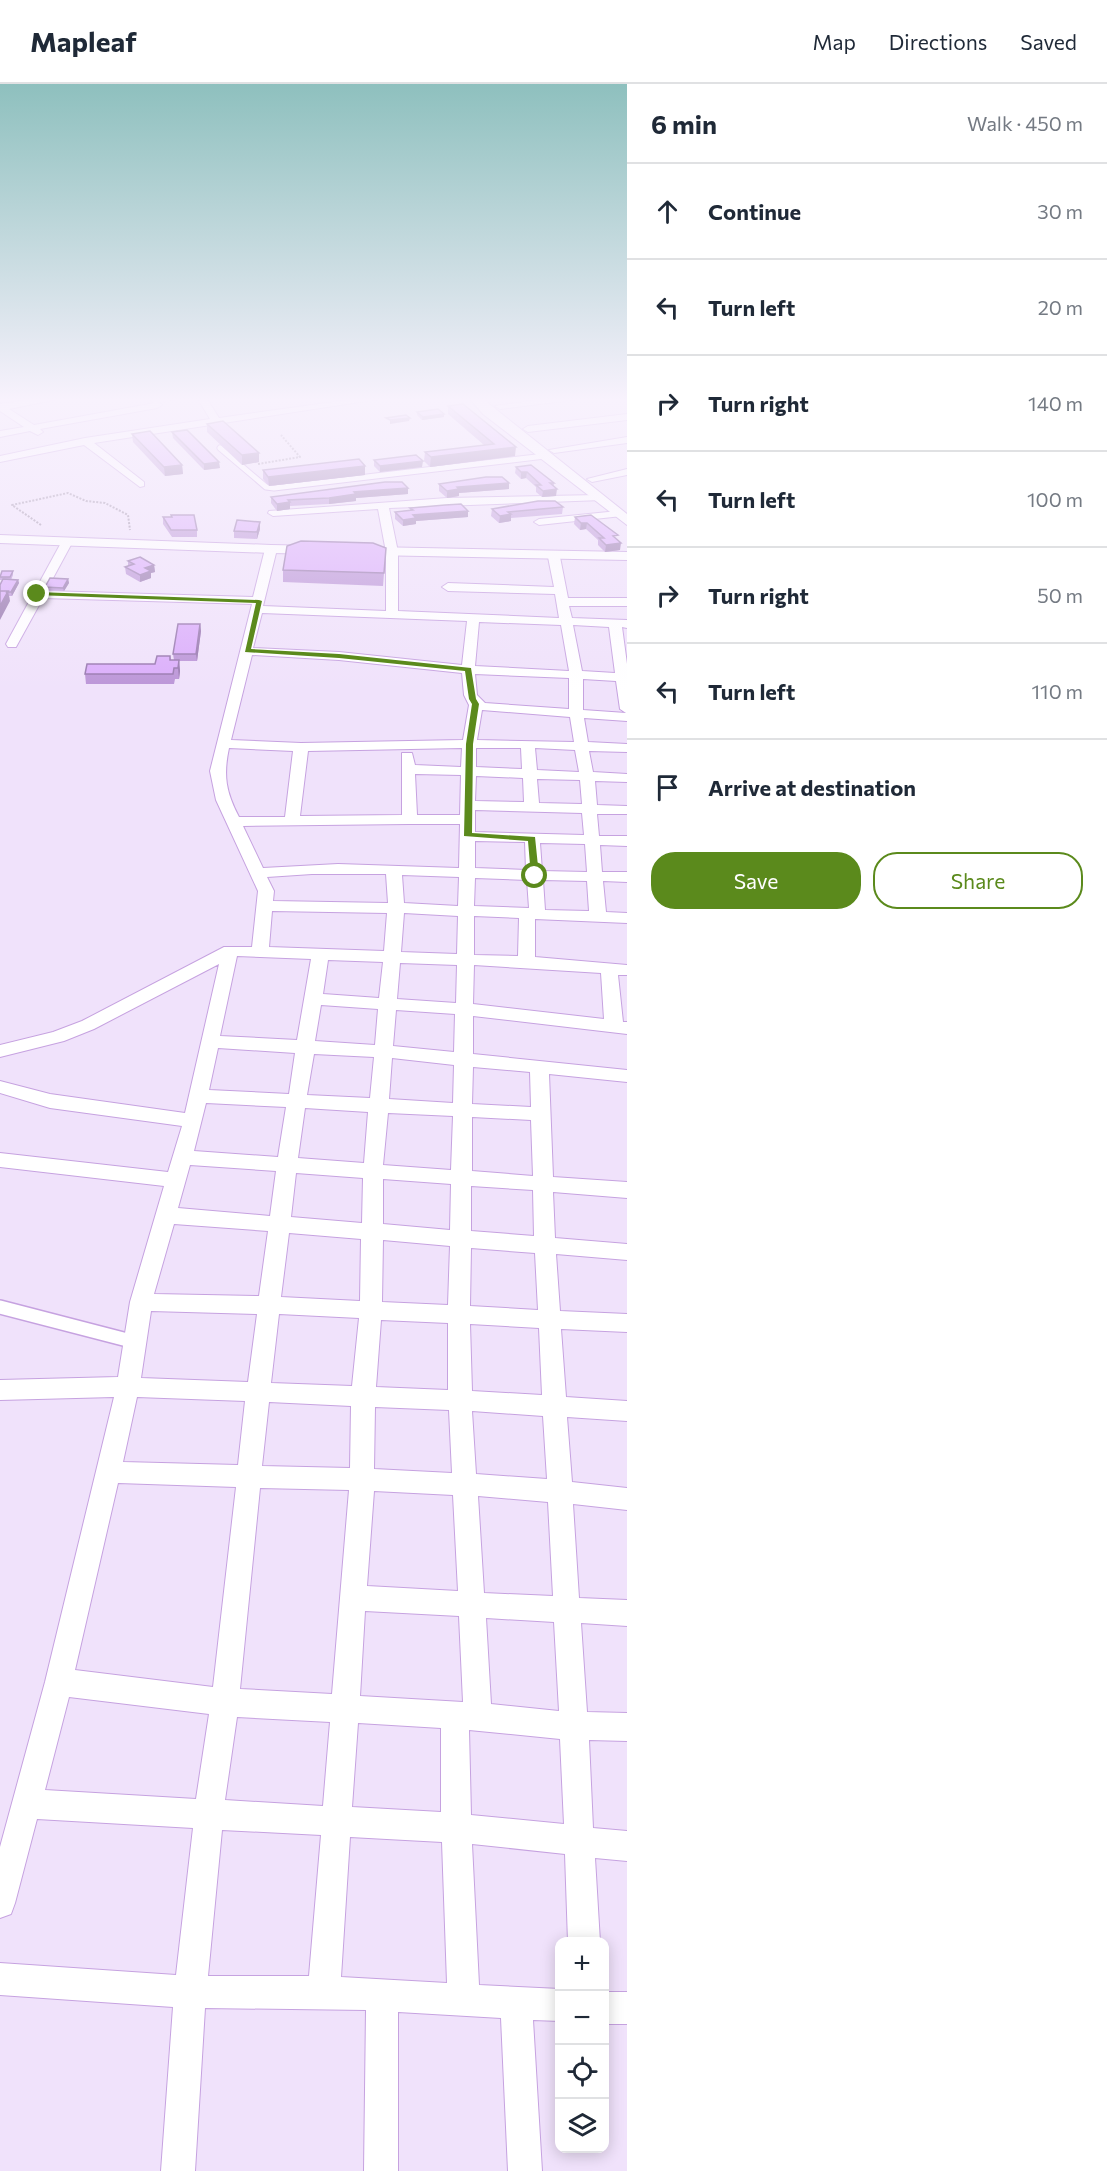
<!DOCTYPE html>
<meta charset="utf-8">
<style>
body{margin:0;font-family:Commissioner,sans-serif;background:#f6f6f7;color:#1f2937}
.controls{position:absolute;right:18px;bottom:18px;display:grid;overflow:hidden;border-radius:12px;box-shadow:0 3px 15px #0003}
.controls button{width:54px;height:54px;display:grid;place-items:center;padding:0;border:0;border-bottom:2px solid #e0e1e3;background:#fff;color:#1f2937;font:30px sans-serif}
.stop{position:absolute;width:18px;height:18px;margin:-14px;border:4px solid #5b8a1c;border-radius:50%;background:#fff}
.stop.end{background:#5b8a1c;border-color:#fff;box-shadow:0 2px 6px #0008}
.list{margin:0;padding:0;list-style:none}
h2{display:flex;justify-content:space-between;align-items:center;height:78px;margin:0;padding:0 24px;font-size:26px}
h2 small{font-size:20px;font-weight:400;color:#747a83}
.list li{display:grid;grid-template-columns:39px 1fr auto;gap:18px;align-items:center;box-sizing:border-box;height:96px;padding:0 24px;border-top:2px solid #e0e1e3}
.list b{display:block;font-size:22px;white-space:nowrap}
.list em{font-size:20px;font-style:normal;color:#747a83}
.actions{display:flex;gap:12px;padding:18px 24px}
.actions a{flex:1;padding:14px 0;border:2px solid #5b8a1c;border-radius:24px;text-align:center;font-size:21px;color:#5b8a1c}
.actions .main{background:#5b8a1c;color:#fff}
.icon{flex:none;width:33px;height:33px;fill:none;stroke:currentColor;stroke-width:2;stroke-linecap:round;stroke-linejoin:round}
.map{position:relative;flex:none;width:627px;height:2087px;overflow:hidden}
header{display:flex;align-items:center;gap:36px;box-sizing:border-box;height:84px;padding:0 30px;background:#fff;border-bottom:2px solid #e0e1e3}
header strong{font-size:28px}
nav{display:flex;gap:33px;margin-inline-start:auto;font-size:21px}
main{display:flex}
aside{flex:1;background:#fff}
.map>svg:first-child{display:block}
.lines{fill:none;stroke-linecap:round;stroke-linejoin:round}
.service-far1-casing{stroke:#c6a2e0;stroke-width:7}
.service-casing{stroke:#c6a2e0;stroke-width:16}
.minor-casing{stroke:#c6a2e0;stroke-width:2}
.tertiary-casing{stroke:#c6a2e0;stroke-width:2}
.path{stroke:#a193ac;stroke-width:2;stroke-dasharray:2 1.5;stroke-linecap:butt}
.service-far1{stroke:#fff;stroke-width:5}
.service{stroke:#fff;stroke-width:13}
.minor{fill:#fff;fill-rule:evenodd}
.tertiary{fill:#fff;fill-rule:evenodd}
.wall{fill:#bc96d8}
.shaded-wall{fill:#997ab0}
.building{fill:#dbaefb;stroke:#997ab0;stroke-width:1.5}
.route{fill:#5b8a1c}
</style>
<header>
<strong>Mapleaf</strong>
<nav><a>Map</a><a>Directions</a><a>Saved</a></nav>
</header>
<main>
<div class="map">
<svg width="627" height="2087" viewBox="0 0 627 2087">
<rect width="100%" height="100%" fill="#f0e2fb"/>
<g class="lines">
<g class="service-far1-casing">
<path id="service-far1" d="M220,364L266,403L274,404L545,372"/>
</g>
<g class="service-casing">
<path id="service" d="M0,1223L135,1258"/>
</g>
<g class="minor-casing">
<path id="minor" d="M35,315H58L9,325L34,341L155,319L149,315H178L158,318L162,321L157,324L40,345L43,348L38,351L30,347L0,353V347L24,343L0,327V320Z
M198,315H207L219,334L355,315H379L94,359L144,398V402L140,403L84,361L0,378V372L85,354L210,335Z
M544,315H579L500,325L495,322Z
M627,330V336L528,348L523,345L528,342Z
M627,353V359L554,369L549,366Z
M627,385V391L592,398L587,395Z
M598,411L603,414L602,416L389,424L398,468V527L559,534L555,510L448,507L442,503L448,499L554,503L548,473L554,470L560,473L568,514H627V522H569L572,534L627,536V544L622,543L627,580V637L584,634L588,658L627,660V668L589,667L593,688L627,690V698L595,697L597,721L627,722V730H597L599,752H627V762L600,761L602,788H627V798L603,797L606,828L627,829V839L535,835V873L627,881V891H618L623,938H627V950L473,932V970L627,986V998L549,990L553,1093L627,1098V1114L553,1108L555,1154L627,1160V1176L556,1170L560,1227L627,1230V1248L561,1245L566,1313L627,1317V1337L567,1333L572,1398L627,1404V1426L573,1420L579,1514L627,1516V1542L581,1539L587,1628L627,1629V1657L589,1656L593,1744L627,1747V1777L595,1774L600,1858H568L565,1770L472,1760L479,1901L560,1905V1937L533,1936L542,2087H508L501,1934L398,1928V2087H364L366,1926L205,1924L195,2087H161L173,1923L0,1911V1879L176,1891L193,1744L37,1735L15,1819L11,1830L0,1834V1763L45,1598L114,1313L0,1316V1296L118,1293L130,1218L164,1102L0,1083V1069L168,1088L182,1042L50,1024L0,1009V997L50,1010L185,1029L219,880L94,945L64,957L0,973V961L53,948L82,937L224,863H252L258,807L216,716L210,687L252,520L43,514L16,563H8L6,560L62,457L72,459L46,507L253,513L265,465L271,462L277,465L263,522L386,527V468L378,425L273,432L268,429L269,427L447,414ZM262,529L467,537L462,581L339,568L253,564ZM479,538L561,541L569,587L475,582ZM573,541L609,543L615,589L582,587ZM252,571L339,576L462,589L464,611L469,621L463,656L301,659L231,656ZM475,590L569,594V625L485,619L477,611ZM583,595L616,597L620,625L626,629L583,626ZM482,626L570,633L574,658L477,656ZM229,664L293,667L285,733H239C226,708 223,692 229,664ZM462,664L461,683L415,681L412,669H402V731L300,732L308,667ZM476,664H521L522,685L476,683ZM535,664L575,666L579,688L537,686ZM415,690L461,691L460,731H417ZM476,692L523,694L524,718L475,717ZM537,695L580,696L582,720L539,719ZM475,726L582,729L584,751L475,748ZM409,740H460L459,784L338,780L263,784L243,742ZM475,757L525,758L526,786L475,784ZM540,759L585,760L587,788L542,787ZM312,790H386L388,819L273,817L274,807L267,793ZM402,791L459,793L458,822L404,819ZM475,794L527,796L529,824L474,822ZM543,796L587,797L589,827L545,826ZM272,827L387,829L384,867L269,863ZM404,829L458,832L457,870L401,868ZM474,832L519,834L518,872L474,871ZM237,872L311,875L297,956L220,952ZM328,876L383,878L379,914L323,910ZM400,879L457,881L456,919L397,915ZM474,881L601,889L604,935L473,920ZM321,921L378,925L375,961L315,957ZM396,926L455,930L454,968L393,962ZM218,964L295,969L289,1010L209,1006ZM314,970L374,973L370,1014L307,1011ZM392,974L454,981L453,1019L389,1015ZM473,983L530,988L531,1023L472,1020ZM206,1019L286,1023L278,1073L194,1067ZM305,1024L368,1028L364,1079L298,1074ZM388,1029L453,1032L451,1086L383,1081ZM472,1033L531,1036L533,1092L472,1087ZM190,1081L276,1087L270,1132L178,1124ZM296,1089L363,1094L362,1139L291,1133ZM383,1095L451,1100L450,1146L383,1140ZM471,1102L533,1106L534,1152L471,1147ZM174,1140L268,1147L259,1212L154,1210ZM289,1149L361,1155L360,1217L281,1213ZM383,1156L450,1162L448,1221L382,1218ZM471,1164L535,1169L538,1226L470,1222ZM151,1227L257,1230L248,1298L141,1294ZM279,1230L359,1234L352,1302L271,1299ZM381,1236L448,1239V1306L376,1303ZM470,1240L539,1244L542,1311L472,1307ZM137,1313L245,1317L238,1381L123,1378ZM269,1318L351,1322L350,1384L262,1382ZM375,1323L449,1326L452,1389L374,1385ZM472,1327L543,1332L547,1395L476,1390ZM118,1399L236,1403L213,1603L75,1586ZM260,1404L349,1406L332,1610L240,1605ZM374,1407L453,1411L458,1507L367,1502ZM478,1412L548,1418L553,1512L484,1509ZM365,1527L459,1532L463,1618L360,1612ZM486,1534L554,1538L559,1627L491,1620ZM69,1613L209,1630L196,1715L45,1706ZM237,1633L330,1638L323,1722L225,1716ZM358,1639L441,1644V1728L352,1723ZM469,1646L560,1655L564,1740L471,1731ZM222,1746L321,1751L309,1892H208ZM350,1753L442,1758L447,1899L341,1893Z
M618,427L623,430L622,432L539,441L534,438L539,435Z
M604,1908H627V1940H604Z"/>
</g>
<g class="tertiary-casing">
<path id="tertiary" d="M470,315H483L627,430V441L483,330Z
M0,451L271,461L627,468V476L271,469L0,459Z"/>
</g>
<path class="path" d="M258,380L300,373L281,351
M41,441L12,421L68,409L86,417L105,419L128,431L130,446"/>
<use href="#service-far1" class="service-far1"/>
<use href="#service" class="service"/>
<use href="#minor" class="minor"/>
<use href="#tertiary" class="tertiary"/>
</g>
<path class="wall" d="M448,322L515,372L430,383L424,377L425,368L484,361L448,330Z
M417,328L444,333L422,336L417,331Z
M207,340L259,369V378L242,381L207,348Z
M172,348L220,384L204,386L173,354Z
M132,350L182,381L183,390L165,392L133,358Z
M374,376L422,383L380,388L374,382Z
M365,382V391L269,402L263,395V386Z
M516,383L554,399V403L556,412L542,413L536,408V403L526,394L521,395L515,389Z
M439,400L509,405L459,409V412L447,414L439,407Z
M408,404V410L356,414V417L329,420L290,422V425L277,427L271,419V413Z
M563,423L562,430L511,434V437L499,439L491,432L492,425Z
M410,424L468,433L416,437V440L403,442L395,435V428L410,426Z
M591,431L617,456L620,466L605,468L598,461V456L586,445L580,446L574,440L575,433Z
M163,433L197,446V453H172L163,440Z
M260,445L257,455L234,454V447Z
M386,464L383,502L283,498V486Z
M128,477L154,481L155,488L151,489V494L140,498L126,490L125,483L128,482Z
M13,487V491L11,496H18L19,499L12,512H9L10,517L2,496H0V491Z
M68,495L69,499L64,507L46,506L45,503Z
M200,540L201,547L197,577H179L180,587L179,595H175L174,600H86L85,590L155,580L170,572L171,576H174L173,570Z"/>
<path class="shaded-wall" d="M444,330V333L422,336L423,333Z
M410,334L409,337L390,340V336Z
M516,363L515,372L430,383L431,373Z
M259,369V378L242,381V371Z
M423,377L422,383L380,388V382Z
M219,378L220,384L204,386V380Z
M182,381L183,390L165,392L164,383Z
M365,382V391L269,402L268,393Z
M521,388H527L526,394L521,395Z
M509,399V405L459,409V412L447,414V407L457,403Z
M408,404V410L356,414V417L329,420V414L354,408Z
M557,405L556,412L542,413L543,407Z
M290,418V425L277,427V420Z
M468,427V433L416,437V440L403,442V436L413,431Z
M511,430V437L499,439L500,432Z
M260,438V445L257,455V448Z
M581,439H587L586,445L580,446Z
M621,459L620,466L605,468L606,461Z
M154,481L155,488L151,489V494L140,498V491L145,484Z
M68,495L69,499L64,507L63,504Z
M18,496L19,499L12,512L11,508Z
M8,507L10,517L0,536V522Z
M200,540L201,547L197,577L196,570Z
M179,576L180,587L179,595L178,584Z"/>
<path class="building" d="M463,320L516,363L431,373L425,368L494,360L448,322Z
M438,325L444,330L423,333L417,328Z
M406,331L410,334L390,336L386,334Z
M223,337L259,369L242,371L207,340Z
M187,346L219,378L204,380L172,348Z
M150,347L182,381L164,383L132,350Z
M416,371L423,377L380,382L374,376Z
M359,375L365,382L268,393L263,386Z
M531,381L554,399H550L557,405L543,407L536,401H541L527,388H521L516,383Z
M486,393H502L509,399L457,403L459,405L447,407L439,400Z
M385,398H402L408,404L354,408L356,410L329,414L288,416L290,418L277,420L271,413Z
M538,417H555L563,423L508,428L511,430L500,432L492,425Z
M461,420L468,427L413,431L416,434L403,436L395,428L413,426L410,424L445,421Z
M171,431H194L197,446H171L163,433H172Z
M591,431L618,451L613,452L621,459L606,461L599,454H604L587,439H581L575,433Z
M237,436L260,438L257,448L234,447Z
M301,457L373,459L386,464L384,489L283,486L287,462Z
M140,473L154,481L145,484L151,487L140,491L125,483L134,480L128,477Z
M2,487H13L10,493H0Z
M50,494L68,495L63,504L45,503Z
M3,495L18,496L11,508H7L8,507H0V501Z
M0,507H8L0,522Z
M178,540H200L196,570H173Z
M157,572H170V576H179L178,584H174L173,590H85L87,580H155Z"/>
<linearGradient id="sky" x2="0" y2="1"><stop stop-color="#8ec0be"/><stop offset="0.52" stop-color="#f8f2fd"/><stop offset="1" stop-color="#f8f2fd" stop-opacity="0"/></linearGradient>
<rect width="627" height="607" fill="url(#sky)"/>
<path class="route" d="M37,508L259,516L262,517L251,565L339,570L471,584L476,615L479,620L473,660L472,749L535,753L539,792L535,795L531,792L528,757L464,752L466,660L472,620L469,615L465,587L339,574L245,568L256,519L35,511Z"/>
</svg>
<div class="controls">
<button>+</button>
<button>−</button>
<button><svg class="icon" aria-label="locate" viewBox="0 0 24 24"><circle cx="12" cy="12" r="6"/><path d="M12 2v4M12 18v4M2 12h4M18 12h4"/></svg></button>
<button><svg class="icon" aria-label="layers" viewBox="0 0 24 24"><path d="M12 4l9 5-9 5-9-5zM3 14l9 5 9-5"/></svg></button>
</div>
<div class="stop" style="left:535px;top:792px"></div>
<div class="stop end" style="left:37px;top:510px"></div>
</div>
<aside>
<h2>6 min<small>Walk · 450 m</small></h2>
<ul class="list">
<li><svg class="icon" aria-label="ahead" viewBox="0 0 24 24"><path d="M12 20V5M6 11l6-6 6 6"/></svg><div><b>Continue</b></div><em>30 m</em></li>
<li><svg class="icon" aria-label="left" viewBox="0 0 24 24"><path d="M17 20v-9H6M10 6l-5 5 5 5"/></svg><div><b>Turn left</b></div><em>20 m</em></li>
<li><svg class="icon" aria-label="right" viewBox="0 0 24 24"><path d="M7 20v-9h11M14 6l5 5-5 5"/></svg><div><b>Turn right</b></div><em>140 m</em></li>
<li><svg class="icon" aria-label="left" viewBox="0 0 24 24"><path d="M17 20v-9H6M10 6l-5 5 5 5"/></svg><div><b>Turn left</b></div><em>100 m</em></li>
<li><svg class="icon" aria-label="right" viewBox="0 0 24 24"><path d="M7 20v-9h11M14 6l5 5-5 5"/></svg><div><b>Turn right</b></div><em>50 m</em></li>
<li><svg class="icon" aria-label="left" viewBox="0 0 24 24"><path d="M17 20v-9H6M10 6l-5 5 5 5"/></svg><div><b>Turn left</b></div><em>110 m</em></li>
<li><svg class="icon" aria-label="arrive" viewBox="0 0 24 24"><path d="M6 21V4h12l-3 4 3 4H6"/></svg><div><b>Arrive at destination</b></div></li>
</ul>
<div class="actions"><a class="main">Save</a><a>Share</a></div>
</aside>
</main>
